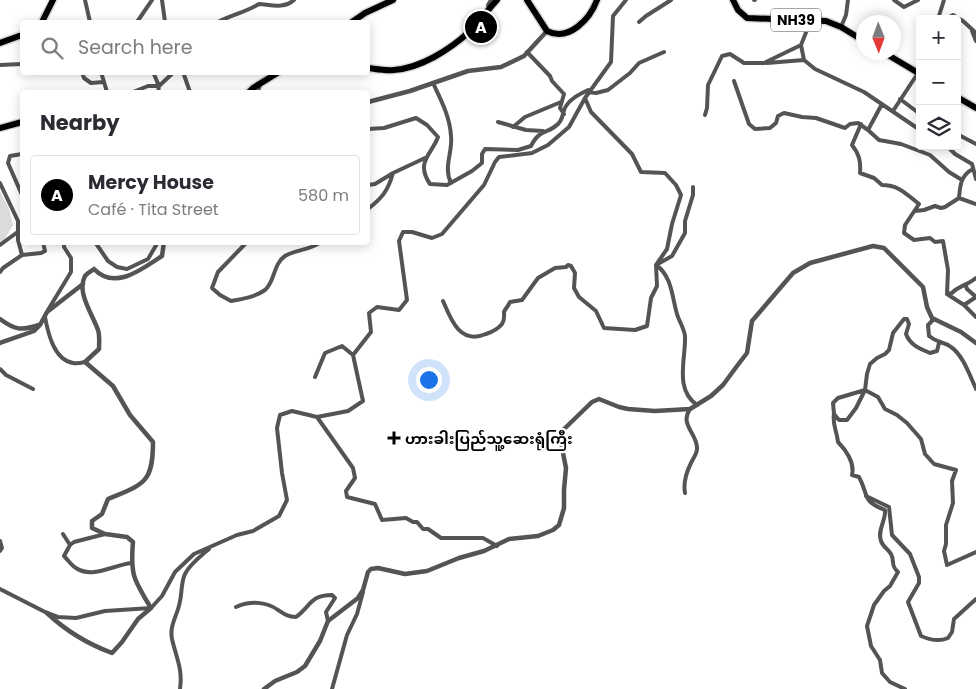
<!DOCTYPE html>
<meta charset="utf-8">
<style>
body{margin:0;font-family:Poppins,"Noto Sans Myanmar",sans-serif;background:#f2f2f3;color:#2b2b33}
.controls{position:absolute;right:15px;top:15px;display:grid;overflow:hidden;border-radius:5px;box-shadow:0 2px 12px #0003}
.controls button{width:45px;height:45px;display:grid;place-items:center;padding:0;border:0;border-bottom:1px solid #e1e1e2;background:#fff;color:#2b2b33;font:25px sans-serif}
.compass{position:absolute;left:856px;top:15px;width:45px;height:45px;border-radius:50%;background:#fff;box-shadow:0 2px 12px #0003;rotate:179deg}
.you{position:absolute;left:428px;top:379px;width:18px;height:18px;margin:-12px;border:4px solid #fff;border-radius:50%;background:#1a73e8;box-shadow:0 0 0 8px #1a73e833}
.badge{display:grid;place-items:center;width:32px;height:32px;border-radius:50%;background:#000;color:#fff;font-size:16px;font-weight:700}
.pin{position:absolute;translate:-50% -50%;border:2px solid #fff;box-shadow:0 1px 5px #0006}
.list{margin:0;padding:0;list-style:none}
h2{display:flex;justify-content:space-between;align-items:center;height:65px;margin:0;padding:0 20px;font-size:21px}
h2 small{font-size:16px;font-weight:400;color:#7c7c81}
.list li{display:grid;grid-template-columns:32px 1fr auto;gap:15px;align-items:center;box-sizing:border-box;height:80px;margin:0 10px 10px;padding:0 10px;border:1px solid #e1e1e2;border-radius:5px}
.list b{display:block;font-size:19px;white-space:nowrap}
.list p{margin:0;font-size:16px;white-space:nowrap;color:#7c7c81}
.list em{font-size:16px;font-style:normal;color:#7c7c81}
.icon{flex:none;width:28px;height:28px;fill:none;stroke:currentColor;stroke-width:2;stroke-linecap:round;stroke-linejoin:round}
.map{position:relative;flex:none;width:976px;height:689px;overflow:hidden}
.search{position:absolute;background:#fff;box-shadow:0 2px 12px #0003;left:20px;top:20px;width:350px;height:55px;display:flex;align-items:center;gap:12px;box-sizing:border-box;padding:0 18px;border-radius:5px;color:#7c7c81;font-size:19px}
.panel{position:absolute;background:#fff;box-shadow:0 2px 12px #0003;left:20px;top:90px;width:350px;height:155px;border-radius:5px}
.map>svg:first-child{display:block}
.green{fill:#dbdbdb}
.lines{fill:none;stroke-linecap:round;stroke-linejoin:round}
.trunk-casing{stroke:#dbdbdb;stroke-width:9}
.minor{stroke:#545454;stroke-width:4}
.tertiary{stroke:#545454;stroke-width:4.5}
.trunk{stroke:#000;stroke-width:6}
.poi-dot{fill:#000;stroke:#fff;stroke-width:2}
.labels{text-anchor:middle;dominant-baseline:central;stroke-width:4.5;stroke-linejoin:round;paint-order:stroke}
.shield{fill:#fff;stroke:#4c4c4c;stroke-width:1}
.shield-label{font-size:14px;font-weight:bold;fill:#000}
.poi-label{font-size:15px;font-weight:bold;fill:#000;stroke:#fff;text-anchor:start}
</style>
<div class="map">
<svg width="976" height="689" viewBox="0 0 976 689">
<rect width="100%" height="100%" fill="#fff"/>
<path class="green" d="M0,191L9,209L13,225L5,239L0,242Z"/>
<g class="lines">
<g class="trunk-casing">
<path id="trunk" d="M527,0L547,31C569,42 590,19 597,0
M733,0L738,10L747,18L826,21L841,27L864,41
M42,22L53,0
M352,22L365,13L393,0
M0,43L22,35
M883,52L920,74
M368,68C376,69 385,71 394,70C421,68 449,50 469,32C479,22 487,11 497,0
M249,92L253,88L279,72
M957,97L976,108
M0,128L22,122"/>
</g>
<path class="minor" d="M85,0L90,22
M162,0L165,22
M754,0H755
M894,0L904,7L918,0
M489,9L488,5L491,0
M938,19L944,0
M946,19L953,15L963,21L976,33
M811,20L801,45L804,60L815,69L864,92L920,130
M137,22L152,0
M218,22C231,15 246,12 259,4C272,5 284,9 294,0
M639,22L646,16L671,0
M841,27L846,15L848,0
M972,31L976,41
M527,52L550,76L552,81L564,94L560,108L564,114
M767,63L804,60
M0,65L22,64
M82,72L84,78L91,83L103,82
M101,72L107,92
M183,72L190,92
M734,81L749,124L755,129L770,128L776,123L778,116L784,113L802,117L816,118L845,128L850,124L858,123L868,130L882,104
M433,83C441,100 450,117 451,136C453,152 443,167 451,183
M133,92L148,86H159L153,72
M158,92L159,86L174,72
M258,92L260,84
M588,92L596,93L608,90L630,73L639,63L664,52
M900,99L920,114
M893,111L918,73
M705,115L707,108L708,85L722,56L730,54L744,63H764L801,45
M498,122L526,130L543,131
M861,124L852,145C859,154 861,161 860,173L874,178L882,185C899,185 906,194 919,204L905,225L904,233L914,240L930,238L935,242L943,241L948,270L947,294L964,305L976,317
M513,127L525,117L561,102
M368,129L384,128L416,118L427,125L438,137C432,154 415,162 430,184L447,185L472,171L482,163V154L485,149L518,150L531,146C540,128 548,134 558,124C564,118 562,112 566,106C571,98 580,94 588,90
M868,130L879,140L901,144L930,155L949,172L962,180
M957,134L976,144
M947,146L955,154L972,164L976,179
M22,154L10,156L8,163L22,195
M973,169C961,175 960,185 959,198L976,204
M393,173L425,158
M0,183L18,221V240L22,255L3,268L0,272
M368,185L375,184L393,173C388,191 382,198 368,209
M693,187V195L685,221V233L672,256L656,265C672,276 672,297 677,314C679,321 684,328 685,336C686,359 674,389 697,405
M915,211L924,210L935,206L941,208L945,207L959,198
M95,242L108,261L117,267L127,269L148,259L158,242
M247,242L218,272L212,288L220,295L231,301C243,299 255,297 265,290C275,282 273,264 285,256C296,249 309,251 321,242
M0,245L19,231
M22,255L41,253L45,251L43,242
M966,286L967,289L976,297
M947,294L952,293C958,286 968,285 976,278
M443,301C451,320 460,345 486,334C492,332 498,329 502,324C505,319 504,317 504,312C505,309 509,305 510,302L522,300L538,278L555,268L566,267L568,265L571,266L575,273L574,288L579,297L596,311L604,328L635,330L647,326L651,298L657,286L656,265L667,249L672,224L681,195L676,185L665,173L641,172L632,154L591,112L585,98
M964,305L976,297
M48,310L71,272V258L64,247V242
M45,317C48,333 54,360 73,363C77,364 81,363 85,362
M934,319L928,325L929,336C939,344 943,341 951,347C963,355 970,376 976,389
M0,369L6,375L33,389
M315,377L325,353L342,346L353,355
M865,390L878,397L885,409L897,415L907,423L921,439L925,454L934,464L956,470L952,481L953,503L946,525V544L944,551L947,565L976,552
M865,390L838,398L833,403L834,414L839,420H847L856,408L865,390L867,374L870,364L877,358L885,354L889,350L893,333L904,319H907L909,324L906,334C910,345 920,349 930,353L937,351L939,343
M834,414C832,424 837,431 838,442C846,450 855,463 852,475L859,477C869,495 861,501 885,510C886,521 877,530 881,541C883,547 888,549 891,554C895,561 890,565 898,572L890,586L884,591L874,605L867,626L871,646L880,660L882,673L890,682L905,689
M317,417L353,468L355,478L346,491L347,497L375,504L382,520L406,518L413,522H417L423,529H428L441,538H483L497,546
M685,493C683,482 686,473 691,463C693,458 697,454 697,449C698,434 679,425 690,409
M866,496L889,507L892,535L910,554L919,577V583L908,602L921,636C930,640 939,642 948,638L952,632L954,619L976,599
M63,534L70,545L64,556C68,560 71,565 76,568C92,579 114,565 131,563
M0,541L2,548L0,551
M70,545L74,542L105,534
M0,589L47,613L58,617L76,618L105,611L151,608L162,596L175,572L194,554L237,535L253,531L279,516L287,500L282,473L277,428L280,415L292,411L317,417L348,411L363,401L353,355L371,332L369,313L377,307L399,310L407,300L399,241L403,232H412L432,238L442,234L484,185L495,162L499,157L532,153L548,145L569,127L585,98L611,62L613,16L626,0
M236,607C249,601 266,601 278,610C284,614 288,617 296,617C311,606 310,595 332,595L335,598L326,612L328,621
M180,689C183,669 176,657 172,639C169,625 178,615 180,601C182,593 181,582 185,574C190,564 201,556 209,549
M332,689L347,635L357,614L363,592"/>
<path class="tertiary" d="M368,102L410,91L468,71L501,67L524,56L547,31
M0,319C15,330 21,331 39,325
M0,343L34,331L40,325L47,312L83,284
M47,613C66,631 88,644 112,653L122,642L138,619L151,608C134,580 130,575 133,542L127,537L105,534L92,528V521L102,514L108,499C144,484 153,483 153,442L130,415L113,386L85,362L99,349C99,343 100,336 98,330C93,315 76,292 85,276C87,273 92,271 94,269C115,291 142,269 162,256L164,242
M264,689L275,681L297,672L305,666L320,641L328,621L358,598L363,590L368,572L371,569L378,568L405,574L427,571L459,558L484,551L509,539L538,536L553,530L559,525L564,508V490L566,468L562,448L561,432L592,402L599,399L619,407L628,409L655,411L690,409L711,396L723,385L737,366L747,353L752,321L793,273L810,263L873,246L884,248L923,287L927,307L932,318L961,332L976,343"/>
<use href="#trunk" class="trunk"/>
</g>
<path class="poi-dot" d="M391.5 430.5h5v5h5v5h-5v5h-5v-5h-5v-5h5z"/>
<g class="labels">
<rect class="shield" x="771" y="8.5" width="50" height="23" rx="4"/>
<g class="shield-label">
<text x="796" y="20">NH39</text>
</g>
<g class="poi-label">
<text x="405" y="438">ဟားခါးပြည်သူ့ဆေးရုံကြီး</text>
</g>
</g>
</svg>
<div class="controls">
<button>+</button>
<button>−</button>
<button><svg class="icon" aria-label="layers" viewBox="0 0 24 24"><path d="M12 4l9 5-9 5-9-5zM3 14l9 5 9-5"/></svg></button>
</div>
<svg class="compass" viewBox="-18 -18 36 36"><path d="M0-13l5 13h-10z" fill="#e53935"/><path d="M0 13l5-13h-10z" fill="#7c7c81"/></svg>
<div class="you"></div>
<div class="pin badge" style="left:481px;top:27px">A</div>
<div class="search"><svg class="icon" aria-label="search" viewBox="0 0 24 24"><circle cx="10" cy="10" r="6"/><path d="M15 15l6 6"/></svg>Search here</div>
<section class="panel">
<h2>Nearby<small></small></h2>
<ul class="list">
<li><span class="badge">A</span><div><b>Mercy House</b><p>Café · Tita Street</p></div><em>580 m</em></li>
</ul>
</section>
</div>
